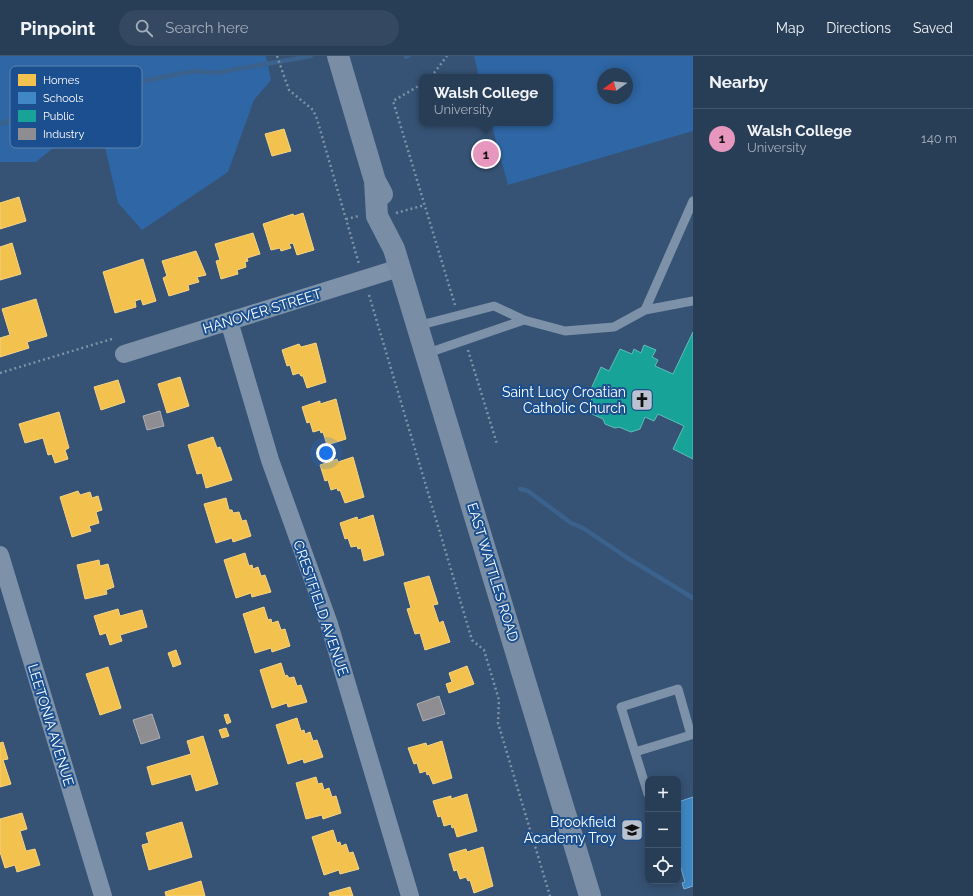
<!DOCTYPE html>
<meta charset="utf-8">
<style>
body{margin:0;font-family:Raleway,sans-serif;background:#344961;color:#f1f3f6}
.controls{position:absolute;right:12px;bottom:12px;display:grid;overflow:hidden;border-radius:8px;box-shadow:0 2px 10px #0003}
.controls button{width:36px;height:36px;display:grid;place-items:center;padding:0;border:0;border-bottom:1px solid #44576d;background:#283e57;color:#f1f3f6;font:20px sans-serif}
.compass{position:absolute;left:597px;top:12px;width:36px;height:36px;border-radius:50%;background:#283e57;box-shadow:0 2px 10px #0003;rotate:255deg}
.you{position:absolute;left:326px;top:397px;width:14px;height:14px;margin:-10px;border:3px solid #fff;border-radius:50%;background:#1a73e8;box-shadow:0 0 0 6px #1a73e833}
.badge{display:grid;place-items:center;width:26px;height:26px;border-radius:50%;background:#e797bd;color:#111;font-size:13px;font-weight:700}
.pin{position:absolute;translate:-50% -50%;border:2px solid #fff;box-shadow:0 1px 4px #0006}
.popup{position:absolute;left:419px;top:18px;width:134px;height:52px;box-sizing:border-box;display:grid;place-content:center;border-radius:8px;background:#283e57;filter:drop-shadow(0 1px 3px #0005);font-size:13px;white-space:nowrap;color:#a5aeba}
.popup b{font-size:15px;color:#f1f3f6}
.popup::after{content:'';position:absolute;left:50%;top:100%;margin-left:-8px;border:8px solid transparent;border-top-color:#283e57}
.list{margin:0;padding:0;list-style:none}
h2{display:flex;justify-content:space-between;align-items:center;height:52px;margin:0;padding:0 16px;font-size:17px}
h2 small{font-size:13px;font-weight:400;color:#a5aeba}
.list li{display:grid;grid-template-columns:26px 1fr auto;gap:12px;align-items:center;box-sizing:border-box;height:60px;padding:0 16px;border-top:1px solid #44576d}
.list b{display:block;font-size:15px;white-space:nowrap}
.list p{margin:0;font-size:13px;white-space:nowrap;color:#a5aeba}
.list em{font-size:13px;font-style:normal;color:#a5aeba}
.icon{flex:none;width:22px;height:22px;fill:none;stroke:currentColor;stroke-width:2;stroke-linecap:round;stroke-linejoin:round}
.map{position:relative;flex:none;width:693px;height:840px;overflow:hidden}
header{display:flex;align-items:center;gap:24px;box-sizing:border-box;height:56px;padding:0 20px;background:#283e57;border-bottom:1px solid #44576d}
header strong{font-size:19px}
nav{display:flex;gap:22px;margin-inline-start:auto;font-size:14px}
.search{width:280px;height:36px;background:#344961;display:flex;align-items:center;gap:10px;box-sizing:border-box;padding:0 14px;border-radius:22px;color:#a5aeba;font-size:15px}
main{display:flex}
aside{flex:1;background:#283e57}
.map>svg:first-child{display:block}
.green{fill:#2f66a5;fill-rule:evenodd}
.homes{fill:#f2c14e;stroke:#f6d483}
.schools{fill:#3f88c5;stroke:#79acd6}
.public{fill:#17a398;stroke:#5dbfb7}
.industry{fill:#8d8d92;stroke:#afafb3}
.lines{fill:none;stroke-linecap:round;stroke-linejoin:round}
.stream{stroke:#3b618d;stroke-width:4.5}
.path{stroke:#7d92a8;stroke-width:2.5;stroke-dasharray:2 3;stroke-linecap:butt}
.lane{stroke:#7d92a8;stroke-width:9}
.street{stroke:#7d92a8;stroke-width:18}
.secondary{stroke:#798da4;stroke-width:22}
.labels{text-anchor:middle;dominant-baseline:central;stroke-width:4;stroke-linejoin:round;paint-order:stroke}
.street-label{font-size:14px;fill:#fff;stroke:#1b4f8f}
.poi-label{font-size:14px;fill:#fff;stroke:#1b4f8f;text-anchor:end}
.key{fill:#1b4f8f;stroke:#5f84b1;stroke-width:1}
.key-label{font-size:11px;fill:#fff}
</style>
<header>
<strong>Pinpoint</strong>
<div class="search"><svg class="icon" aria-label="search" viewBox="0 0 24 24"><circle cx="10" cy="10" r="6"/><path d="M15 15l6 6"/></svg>Search here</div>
<nav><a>Map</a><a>Directions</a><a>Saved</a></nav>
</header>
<main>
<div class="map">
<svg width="693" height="840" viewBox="0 0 693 840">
<rect width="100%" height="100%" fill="#365274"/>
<path class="green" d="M0,0H266L271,24L254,44L228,116L142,174L118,147L101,74L68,80L36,106H0Z
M474,0H693V75L508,129L491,67H550V21H479ZM603,18H627V42H603Z"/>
<path class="homes" d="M284,73L291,95L272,100L265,78Z
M19,141L26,165L0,173V147Z
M303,157L314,194L297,199L293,187L289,188L291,192L281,195L280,192L271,194L263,168L293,158L294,160Z
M253,177L260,198L247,202L248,205L245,206L246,211L237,214L238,218L221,223L216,205L220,204L215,188Z
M12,187L21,218L0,224V191Z
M196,195L206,219L197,221L199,226L188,229L189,234L169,240L163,222L167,220L162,205Z
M143,203L156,245L143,249L141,243L135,245L136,251L115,257L103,216Z
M36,243L47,280L27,286L29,292L0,301V282L10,279L2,253Z
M316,287L326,326L307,332L303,320H301L299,317L293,319L290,309L287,310L282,294L299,288L301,291Z
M180,321L189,350L167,357L158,328Z
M118,324L125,346L101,354L94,331Z
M336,343L346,383L327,389L323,376L321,377L320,374L313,376L310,366L307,367L302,351L320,345V348Z
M59,356L69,392L65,394L68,403L55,407L52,398L48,399L43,382L25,387L19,368Z
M213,381L217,392L220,391L232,424L206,432L202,417L197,418L188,389Z
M353,401L364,441L345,447L340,434L338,435L337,432L331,434L328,424L325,425L320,409L337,403L338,406Z
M78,435L80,439L90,436L92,442L98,440L102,454L96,456L99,467L89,470L91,475L72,481L60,441Z
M226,442L229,454H232L233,457L239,456L242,465L246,464L251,480L233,486L232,482L216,487L204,448Z
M373,459L384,499L364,505L361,492L358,493L357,490L351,491L348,482L345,483L340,467L357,461L358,464Z
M245,497L249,510L252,509L253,513L258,511L261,520L265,519L271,536L252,541L251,537L236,542L224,504Z
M99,504L100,510L108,508L114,531L106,534L107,538L85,543L77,509Z
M429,520L438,548L433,549L439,567L443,565L450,586L425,594L420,577L415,578L407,553L411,552L404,527Z
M264,551L268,564L271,563L272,567L278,565L281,574L285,573L290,590L272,596L271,592L255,597L243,558Z
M118,553L120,560L142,554L147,571L120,579L122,585L110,589L106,577L100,579L94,560Z
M176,594L181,608L173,611L168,597Z
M281,607L285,620L287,619L289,622L294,621L297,630L301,629L307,646L288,651L287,647L272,652L260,614Z
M467,610L474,628L449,637L446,628L452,626L449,617Z
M108,611L121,652L100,659L86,618Z
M228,658L231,666L227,668L224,659Z
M297,662L301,675L304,674L305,678L310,676L313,685L317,684L323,701L304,707L303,703L288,708L276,669Z
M226,672L229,680L222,682L219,674Z
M203,680L218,728L196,735L191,718L152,729L147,711L191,698L187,685Z
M442,685L452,722L433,728L429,718L427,719L426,715L420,717L417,707L414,708L408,692L426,687L427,690Z
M3,686L8,703L3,704L11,728L0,731V687Z
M316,721L318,728L322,727L324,734L329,732L332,741L336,740L341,757L323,763L322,759L306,763L296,727Z
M467,738L477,775L457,781L454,771L452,772L451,768L444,770L441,760L438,761L433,745L451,740V743Z
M22,757L27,773L20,775L26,795L35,793L40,809L17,816L15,809L5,812L0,796V763Z
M182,766L192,801L149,814L142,789L149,787L146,777Z
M333,774L337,787L340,786L341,790L346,788L349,797L353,796L359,813L340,818L339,814L324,819L312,781Z
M483,791L493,830L474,837L470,824L468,825L466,821L460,823L457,814L454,815L449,798L466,793L467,796Z
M201,825L205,840H166L165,836Z
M350,831L353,840H330L329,837Z"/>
<path class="schools" d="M693,741V830L684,833L682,827L685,826L678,802V746Z"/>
<path class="public" d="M693,276V403L673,393L684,370L658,358L654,365L645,361L640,373L631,376L619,371L615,372L605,368L603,363L592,358L589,349L594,338L590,335L601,311L609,315L620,293L632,298L634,293L641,297L644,289L656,294L652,301L658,304L655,310L673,318Z"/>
<path class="industry" d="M160,355L164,370L147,374L143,360Z
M439,640L445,658L423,665L417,648Z
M152,658L160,682L141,688L133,664Z"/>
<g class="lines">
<path class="stream" d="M406,1L408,0
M0,68L31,56L61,39L94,28L138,26L194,15L215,17L311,0
M520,433L528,435L571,467L583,472L626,501L693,542"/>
<path class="path" d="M277,0L289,34L313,54L317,63L359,208
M431,21L447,0
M422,28L393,45L455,249
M396,157L425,149
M346,163L359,160
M369,239L472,584L484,594L499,644L498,667L550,840
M468,294L497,388
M0,317L115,282"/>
<path class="lane" d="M645,254L693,145
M417,270L494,250L524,264L565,275L614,271L645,254L693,245
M425,298L524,264
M635,696L691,679L678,633L621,651L648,738"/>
<path class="street" d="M229,265L270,404L329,568L410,840
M124,298L399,212
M0,499L103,840"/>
<path class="secondary" d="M338,0L375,125L382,138
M375,125L377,160L394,193L590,840"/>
</g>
<defs>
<g id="church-square" transform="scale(1.15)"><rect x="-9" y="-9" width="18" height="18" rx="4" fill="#b9c2ce" stroke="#1b4f8f"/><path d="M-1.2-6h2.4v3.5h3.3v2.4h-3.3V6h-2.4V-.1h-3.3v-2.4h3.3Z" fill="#111"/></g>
<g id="school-square" transform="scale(1.15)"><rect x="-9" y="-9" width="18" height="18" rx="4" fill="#b9c2ce" stroke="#1b4f8f"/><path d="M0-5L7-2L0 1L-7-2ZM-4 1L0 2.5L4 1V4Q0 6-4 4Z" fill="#111"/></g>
</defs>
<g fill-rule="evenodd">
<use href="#church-square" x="642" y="344"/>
<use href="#school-square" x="632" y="774"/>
</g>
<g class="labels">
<g class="street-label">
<text transform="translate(262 255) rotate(-17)">HANOVER STREET</text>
<text transform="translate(493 516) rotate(73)">EAST WATTLES ROAD</text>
<text transform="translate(321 552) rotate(71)">CRESTFIELD AVENUE</text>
<text transform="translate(51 669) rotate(73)">LEETONIA AVENUE</text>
</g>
<g class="poi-label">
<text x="626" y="336">Saint Lucy Croatian<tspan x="626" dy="16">Catholic Church</tspan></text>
<text x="616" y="766">Brookfield<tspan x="616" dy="16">Academy Troy</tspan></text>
</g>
</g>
<rect x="10" y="10" width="132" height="82" rx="6" class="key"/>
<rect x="18" y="18" width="18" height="12" fill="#f2c14e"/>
<rect x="18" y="36" width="18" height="12" fill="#3f88c5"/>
<rect x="18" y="54" width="18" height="12" fill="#17a398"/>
<rect x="18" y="72" width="18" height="12" fill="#8d8d92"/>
<g class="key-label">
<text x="43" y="28">Homes</text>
<text x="43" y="46">Schools</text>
<text x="43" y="64">Public</text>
<text x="43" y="82">Industry</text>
</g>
</svg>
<div class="controls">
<button>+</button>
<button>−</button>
<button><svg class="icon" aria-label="locate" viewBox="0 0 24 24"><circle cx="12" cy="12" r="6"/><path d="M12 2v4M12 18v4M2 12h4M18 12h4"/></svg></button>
</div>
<svg class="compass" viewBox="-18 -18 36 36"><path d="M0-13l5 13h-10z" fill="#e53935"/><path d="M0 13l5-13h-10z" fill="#a5aeba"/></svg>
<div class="you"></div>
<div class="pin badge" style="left:486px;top:98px">1</div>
<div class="popup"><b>Walsh College</b>University</div>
</div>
<aside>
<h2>Nearby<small></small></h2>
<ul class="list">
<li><span class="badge">1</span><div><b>Walsh College</b><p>University</p></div><em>140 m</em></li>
</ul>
</aside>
</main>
